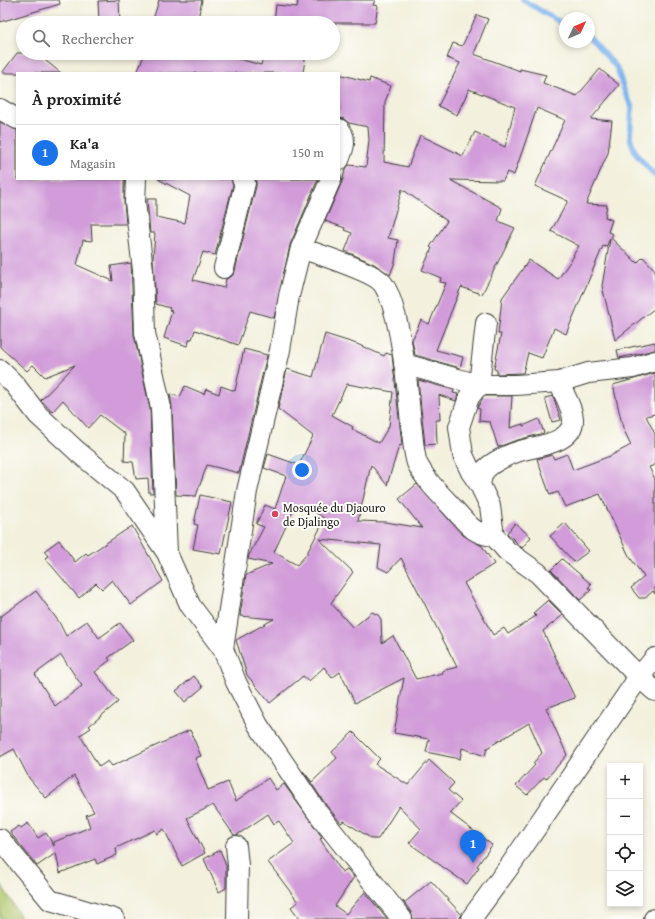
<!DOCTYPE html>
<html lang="fr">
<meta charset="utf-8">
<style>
body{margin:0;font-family:"Gentium Book Plus",serif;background:#f2f2f2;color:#222}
.controls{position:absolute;right:12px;bottom:12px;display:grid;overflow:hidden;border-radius:0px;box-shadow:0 2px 6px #0003}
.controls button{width:36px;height:36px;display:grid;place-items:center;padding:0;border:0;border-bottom:1px solid #e0e0e0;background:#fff;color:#222;font:20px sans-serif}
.compass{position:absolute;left:559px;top:12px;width:36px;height:36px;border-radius:50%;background:#fff;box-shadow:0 2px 6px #0003;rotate:46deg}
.you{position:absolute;left:302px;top:470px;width:14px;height:14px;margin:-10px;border:3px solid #fff;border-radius:50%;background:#1a73e8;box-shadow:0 0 0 6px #1a73e833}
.badge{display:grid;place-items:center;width:26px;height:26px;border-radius:50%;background:#1a73e8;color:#fff;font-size:13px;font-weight:700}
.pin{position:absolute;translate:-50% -33px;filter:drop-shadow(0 1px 2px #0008)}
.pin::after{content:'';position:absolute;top:21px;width:14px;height:12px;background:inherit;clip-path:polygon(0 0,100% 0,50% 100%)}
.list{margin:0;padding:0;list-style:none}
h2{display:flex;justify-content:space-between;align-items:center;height:52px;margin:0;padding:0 16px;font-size:17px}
h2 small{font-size:13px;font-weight:400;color:#767676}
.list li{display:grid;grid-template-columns:26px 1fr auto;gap:12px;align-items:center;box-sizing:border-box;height:56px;padding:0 16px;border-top:1px solid #e0e0e0}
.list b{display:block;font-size:15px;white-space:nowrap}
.list p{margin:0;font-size:13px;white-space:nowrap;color:#767676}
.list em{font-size:13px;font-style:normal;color:#767676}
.icon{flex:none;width:22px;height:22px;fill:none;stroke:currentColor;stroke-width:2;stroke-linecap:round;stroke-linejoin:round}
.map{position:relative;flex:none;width:655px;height:919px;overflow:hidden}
.search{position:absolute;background:#fff;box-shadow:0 2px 6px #0003;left:16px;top:16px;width:324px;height:44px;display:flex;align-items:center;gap:10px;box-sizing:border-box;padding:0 14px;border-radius:22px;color:#767676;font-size:15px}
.panel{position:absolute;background:#fff;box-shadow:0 2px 6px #0003;left:16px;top:72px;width:324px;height:108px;border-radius:0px}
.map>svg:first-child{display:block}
.green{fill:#acc368;stroke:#647042}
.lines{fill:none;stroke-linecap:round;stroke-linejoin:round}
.stream{stroke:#80b5ee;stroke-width:5.5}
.building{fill:#d19cd9;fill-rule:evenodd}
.minor-casing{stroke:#3c3c39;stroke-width:22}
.minor{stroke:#fff;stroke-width:20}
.poi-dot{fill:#d1495b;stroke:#fdfcf7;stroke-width:1.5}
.labels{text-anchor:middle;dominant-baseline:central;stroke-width:4;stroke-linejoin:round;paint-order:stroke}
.poi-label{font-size:12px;fill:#1c1c1c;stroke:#fdfcf7;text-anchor:start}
</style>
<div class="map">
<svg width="655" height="919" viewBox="0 0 655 919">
<rect width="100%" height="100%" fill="#fdfcf7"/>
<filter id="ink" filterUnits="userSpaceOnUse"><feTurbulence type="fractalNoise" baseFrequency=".025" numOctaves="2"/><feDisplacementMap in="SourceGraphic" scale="8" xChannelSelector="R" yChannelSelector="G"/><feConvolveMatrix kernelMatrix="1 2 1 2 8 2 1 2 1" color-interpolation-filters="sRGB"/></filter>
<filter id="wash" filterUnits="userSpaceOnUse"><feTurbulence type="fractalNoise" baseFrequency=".012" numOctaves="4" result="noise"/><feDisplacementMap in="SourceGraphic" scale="16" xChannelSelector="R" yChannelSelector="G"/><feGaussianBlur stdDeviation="0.9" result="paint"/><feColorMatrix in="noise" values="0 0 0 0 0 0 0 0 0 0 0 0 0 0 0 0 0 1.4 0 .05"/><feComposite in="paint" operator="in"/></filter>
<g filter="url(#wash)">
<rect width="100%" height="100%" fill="#f3f0dd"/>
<path class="green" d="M0,882L22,919H0Z"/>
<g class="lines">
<path class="stream" d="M523,0L558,21L565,23
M589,36L617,68L625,93L632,107L630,138L636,154L655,176"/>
</g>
<g id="blocks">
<path class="building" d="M0,0H59L60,4L0,22Z
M119,0L120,23H99L98,1Z
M159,0H202L197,23H152Z
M298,0H375L373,5L378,6L375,23H274L276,5L297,7Z
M477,15L488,19L474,54L520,71V69L546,75L543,83L577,96L600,69L619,85L591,119L612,121L608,153L586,204L607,205L605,217L612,220L608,232L613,234L611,238L637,263L643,257L655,270V308L615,340L602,286L610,239L606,247L603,246L566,334L554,328L542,358L528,353L523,373L497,374V370L494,369L501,334H498L502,298L529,260L558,279L574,256L573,255L579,246L551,231L568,201L535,186L565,120L537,108L514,175L507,172L503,181L450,180L502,208L498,221L515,228L482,294L461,287L436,350L463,357L460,368L415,355L412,340L421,320L429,324L446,283L440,282L441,278L422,270L432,248L430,247L447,221L402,189L388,238L398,240L395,262L390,275L374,264L345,251L352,233L344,230L345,228L325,221L343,179L345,170L349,165L366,167L369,140L368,127L349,123L344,119L339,118V74L369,82L370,78L391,86L385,102L384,162L408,167L420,135L463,156L475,132L505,147L515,107L469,89L457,115L438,106L460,63L447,58L453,43L462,46Z
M17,53H36L61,73H2Z
M145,53H217L261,65L264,53H306L303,73H137Z
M0,122L17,130V179H124V202L126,224H91L92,241L83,240L77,265L113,281L111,266L131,263L134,335L150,409L153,493H149L148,478L136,479L133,462L124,461L125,434L100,415L88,428L63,400L52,412L41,400L75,365L45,377L33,365L27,371L0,347Z
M158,179H231L233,185L215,255L203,252L193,280L224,288L226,279L232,276L235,271L256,186V179H318L290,245L274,318L250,311L238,345L195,330L192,339H190L187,346L164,338L172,311L169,310L170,308L156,304L153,259L155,233H150L147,199H156V217L185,223L190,196Z
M325,334L357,344L384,356L386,353L392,355L402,445L399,446L387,485L371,465L358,521L385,522L422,528L399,499L417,484L463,535L482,546L494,564L464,583L493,635L504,628L508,634L536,616L533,613L548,600L563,615L543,631L575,698L546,708L567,755L546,779L544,777L527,795L516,786L535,765L533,763L542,753L529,723L487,748L485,756L462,748L460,759L426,752L429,739L394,733L404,678L355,703L340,672L332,678L324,667L309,681L303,676L270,703L247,675L236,640L274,619L240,616L246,575L272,564L248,559L249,555L264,527L256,524L265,505L275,509L286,476L264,468L268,454L299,465L313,436L278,409L287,369L313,377ZM347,384L393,392L389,426L379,443L352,429L353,427L332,415ZM296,505L312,510L325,519L306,555L297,565L274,552ZM319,539L381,545L378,567L388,572L401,558L457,667L442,671L443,673L416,679L393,636L382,643L381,619L378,615L372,612L353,628L331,603L353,572Z
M655,342V350L619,358L617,350Z
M244,349L267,355L239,473L207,465L196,496L176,495L172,408L170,394L180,397L185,386L204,394L206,389L219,394L221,386L235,391Z
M655,373V414L646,416L655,434V465L649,467L655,479V594L653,591L645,598H639L631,588L644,577L629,556L600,494L565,507L558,492L550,495L537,459L552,455L554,459L567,454L573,470L610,456L631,445L623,428L613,385Z
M418,380L454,390L453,393L458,394L456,401L439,395L440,420H436L437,444L425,445Z
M484,396H512L510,428L523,424V426L539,419L544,433L514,441L498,447L490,422L479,421L480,409L477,408Z
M553,396L561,420L552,422L545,398Z
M200,495L232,502L221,554L193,549L198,525L194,524Z
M515,523L531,537L522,548L507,533Z
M565,523L589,551L574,562L550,536Z
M132,526L163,581L131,605L112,580L102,589L96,583L79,598L45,558L48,556L44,551L59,540L75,562L86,553L88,555Z
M562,559L591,584L588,588L591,590L580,600L551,570Z
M36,591L59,622L66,636L87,621L99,638L120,623L133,640L108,658L110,660L95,672L118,702L89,726L91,728L80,735L99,767L108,761L112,766L190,730L201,756L195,758L208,790L228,782L236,801L268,778L276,790L284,784L322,837L320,839L342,872L347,869L354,877L335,906L346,914L365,892L387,919H300L291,907L298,902L268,862L294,843L279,821L274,824L268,814L237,835H234L213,805L187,818L205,853L182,866L164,829L157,834L155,830L116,848L117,855L97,864L95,859L60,873L56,853L37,866L10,832L19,826L21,828L28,823L38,838L46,833L54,846V842L90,827L86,815L94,812L74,776L46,798L29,778L14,749L0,757V617ZM61,655L82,686L55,706L35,674Z
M194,676L203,687L185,702L176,691Z
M353,732L380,759L375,764L408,785L429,760L454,783L448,790L461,801L450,813L492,845L477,866L479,867L467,884L409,843L421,829L399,806L378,839H372L344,821L341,823L326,805L303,771L312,782L337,758L332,752Z
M220,850L226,866V888L219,892L204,859Z
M431,881L461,914L460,919H413L411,912L403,901L404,903Z"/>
</g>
</g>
<g filter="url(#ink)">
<use href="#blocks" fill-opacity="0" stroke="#3c3c39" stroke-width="1"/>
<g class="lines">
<g class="minor-casing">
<path id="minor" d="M0,109L17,119
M339,129C348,139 343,150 339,160
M136,179L135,202L143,270L145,333L161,408L167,553L190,605L223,649
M331,179L301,248L289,296L280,350L247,491L223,649L236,682L258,725L317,812L402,919
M301,248C317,254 375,272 383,284C401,310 408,391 411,424C413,436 413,451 417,463C425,480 440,494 453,508C467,523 472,534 494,536
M224,268L245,183L242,179
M486,323L479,385L469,397L459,427L463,455L471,472L480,485L490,506L494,536L507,551L538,573L639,677L655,691
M404,364L479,385H516L559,382
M0,370L15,385L38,415L78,452L125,491L167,553
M480,485C481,480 482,474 485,470C491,463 507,455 517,452C533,446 570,445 573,422C574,410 563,393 559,382L588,373L633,368L655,361
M0,839L50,900L114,919
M236,846L238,865L237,919
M471,919L512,863L639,677L655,658
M654,919H655"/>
</g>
<use href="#minor" class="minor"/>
</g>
</g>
<circle class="poi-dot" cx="275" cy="514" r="4"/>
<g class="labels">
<g class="poi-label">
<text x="283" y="507">Mosquée du Djaouro<tspan x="283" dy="14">de Djalingo</tspan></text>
</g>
</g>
</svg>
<div class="controls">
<button>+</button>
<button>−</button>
<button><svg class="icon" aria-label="locate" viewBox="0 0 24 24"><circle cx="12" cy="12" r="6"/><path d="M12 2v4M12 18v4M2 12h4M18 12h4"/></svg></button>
<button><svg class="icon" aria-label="layers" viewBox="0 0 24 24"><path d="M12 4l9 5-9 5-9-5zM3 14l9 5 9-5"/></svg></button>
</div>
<svg class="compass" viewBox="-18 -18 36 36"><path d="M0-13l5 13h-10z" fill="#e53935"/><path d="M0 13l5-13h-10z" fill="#767676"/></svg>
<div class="you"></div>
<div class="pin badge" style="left:473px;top:863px">1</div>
<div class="search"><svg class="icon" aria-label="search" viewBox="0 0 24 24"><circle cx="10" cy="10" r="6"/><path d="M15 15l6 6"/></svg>Rechercher</div>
<section class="panel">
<h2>À proximité<small></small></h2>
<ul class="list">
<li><span class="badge">1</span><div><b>Ka'a</b><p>Magasin</p></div><em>150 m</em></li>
</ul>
</section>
</div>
